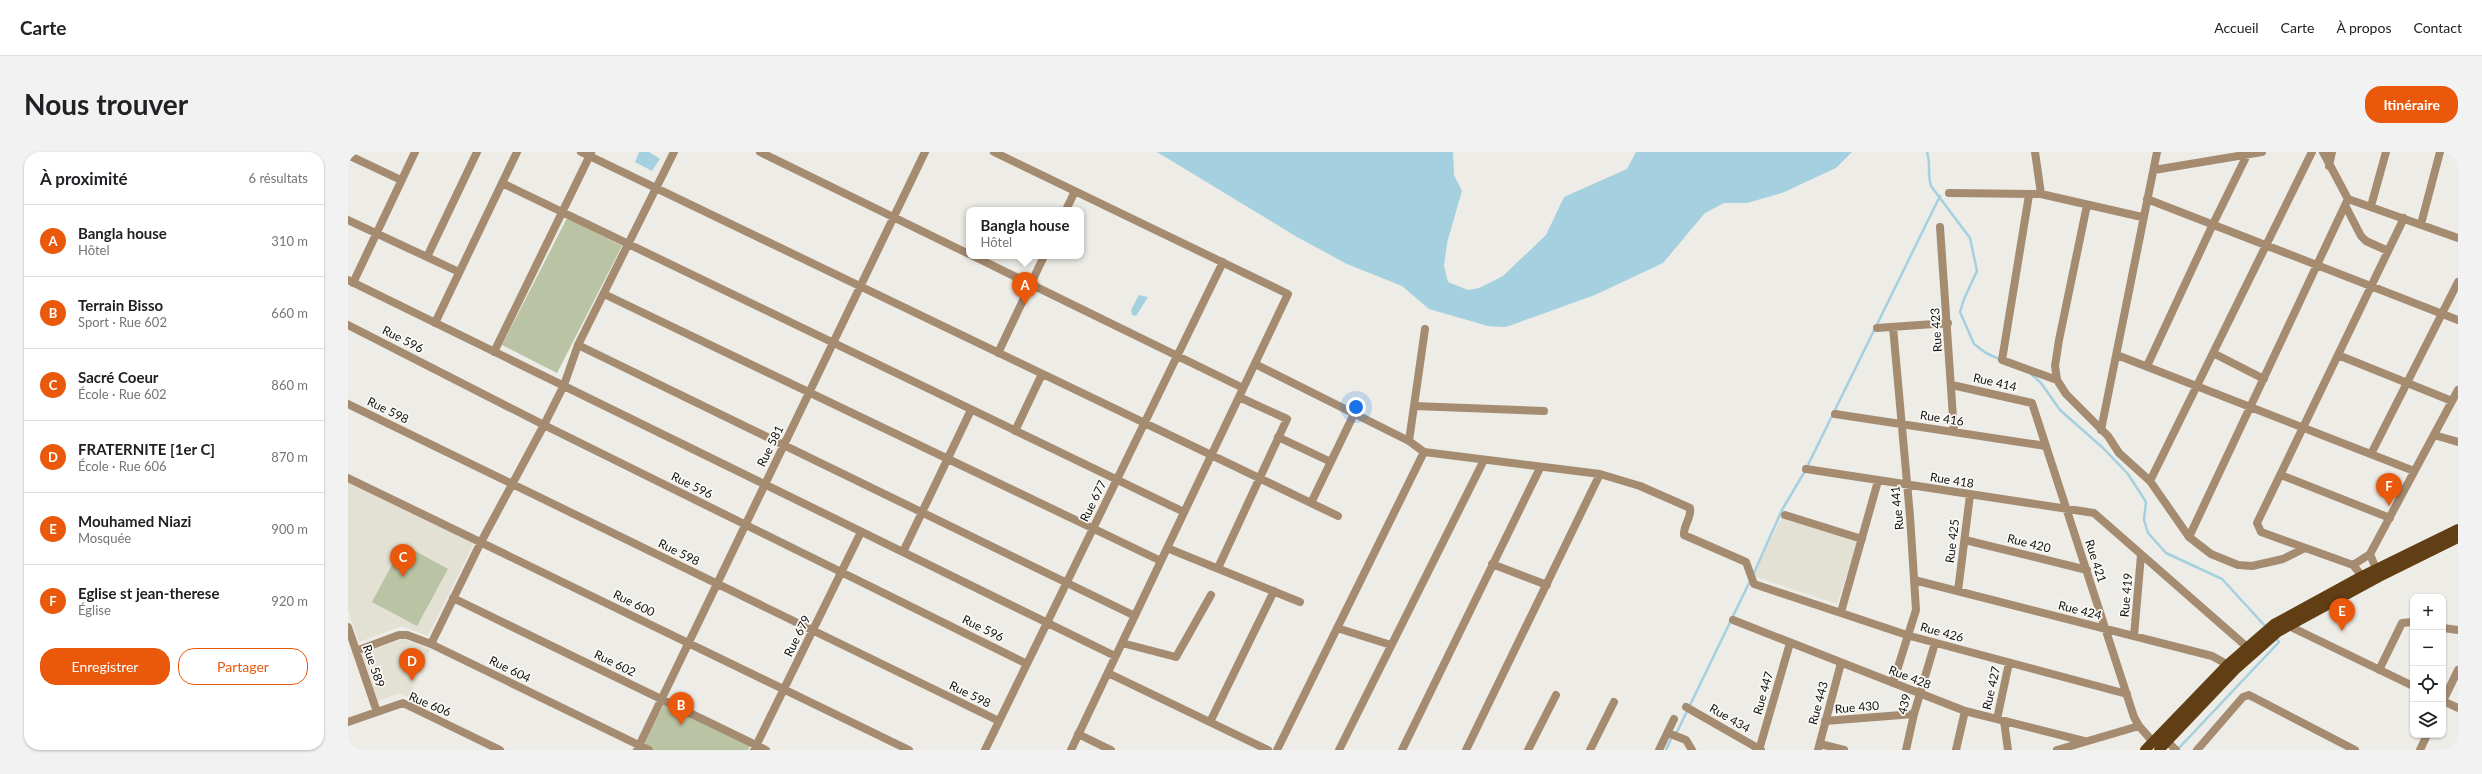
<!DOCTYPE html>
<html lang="fr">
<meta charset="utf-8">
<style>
body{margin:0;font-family:Lato,sans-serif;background:#f2f2f2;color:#202124}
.controls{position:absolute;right:12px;bottom:12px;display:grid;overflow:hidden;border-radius:8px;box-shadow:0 1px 3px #0004}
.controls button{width:36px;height:36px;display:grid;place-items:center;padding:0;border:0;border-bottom:1px solid #e0e0e0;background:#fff;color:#202124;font:20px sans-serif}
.you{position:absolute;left:1008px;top:255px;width:14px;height:14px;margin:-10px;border:3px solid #fff;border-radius:50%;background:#1a73e8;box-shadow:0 0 0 6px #1a73e833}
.badge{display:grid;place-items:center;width:26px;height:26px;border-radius:50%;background:#ea580c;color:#fff;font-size:13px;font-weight:700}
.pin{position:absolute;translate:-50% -33px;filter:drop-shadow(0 1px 2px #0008)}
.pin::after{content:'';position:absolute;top:21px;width:14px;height:12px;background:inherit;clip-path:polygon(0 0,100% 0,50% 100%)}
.popup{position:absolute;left:618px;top:55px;width:118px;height:52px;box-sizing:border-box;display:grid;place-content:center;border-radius:8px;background:#fff;filter:drop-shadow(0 1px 3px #0005);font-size:13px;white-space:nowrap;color:#757577}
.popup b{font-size:15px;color:#202124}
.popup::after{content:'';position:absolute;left:50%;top:100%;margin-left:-8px;border:8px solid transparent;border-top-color:#fff}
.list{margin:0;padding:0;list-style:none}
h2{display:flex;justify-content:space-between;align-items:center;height:52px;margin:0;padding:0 16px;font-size:17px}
h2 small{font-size:13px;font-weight:400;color:#757577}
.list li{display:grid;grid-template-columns:26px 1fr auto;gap:12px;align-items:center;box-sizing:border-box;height:72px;padding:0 16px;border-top:1px solid #e0e0e0}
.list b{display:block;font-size:15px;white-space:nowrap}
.list p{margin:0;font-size:13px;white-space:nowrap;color:#757577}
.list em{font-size:13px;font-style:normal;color:#757577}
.actions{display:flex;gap:8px;padding:12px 16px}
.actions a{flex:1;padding:9px 0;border:1px solid #ea580c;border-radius:16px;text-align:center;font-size:14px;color:#ea580c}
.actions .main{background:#ea580c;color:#fff}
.icon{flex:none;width:22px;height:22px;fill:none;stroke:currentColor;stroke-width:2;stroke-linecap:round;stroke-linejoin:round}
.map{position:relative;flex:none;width:2110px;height:598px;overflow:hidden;border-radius:16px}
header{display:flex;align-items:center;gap:24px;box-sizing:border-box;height:56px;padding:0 20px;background:#fff;border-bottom:1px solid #e0e0e0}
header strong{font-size:19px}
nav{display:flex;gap:22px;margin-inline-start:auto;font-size:14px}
.intro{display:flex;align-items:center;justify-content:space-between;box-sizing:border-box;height:96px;padding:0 24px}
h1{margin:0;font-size:28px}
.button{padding:10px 18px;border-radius:16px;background:#ea580c;color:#fff;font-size:14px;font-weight:700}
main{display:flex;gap:24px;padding:0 24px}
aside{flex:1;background:#fff;border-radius:16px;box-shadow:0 1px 3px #0004}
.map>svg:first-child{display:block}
.built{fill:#e3e0d4}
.green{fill:#bac3a3}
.water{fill:#a5d0df}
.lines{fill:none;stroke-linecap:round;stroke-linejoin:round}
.stream{stroke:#a5d0df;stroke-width:2.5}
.street{stroke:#a58b70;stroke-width:8}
.primary{stroke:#613e13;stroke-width:10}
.labels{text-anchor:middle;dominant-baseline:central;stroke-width:3.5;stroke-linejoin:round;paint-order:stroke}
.street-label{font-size:12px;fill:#111110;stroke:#faf9f5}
</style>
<header>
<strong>Carte</strong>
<nav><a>Accueil</a><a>Carte</a><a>À propos</a><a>Contact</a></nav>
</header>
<div class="intro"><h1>Nous trouver</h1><a class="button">Itinéraire</a></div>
<main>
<aside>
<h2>À proximité<small>6 résultats</small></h2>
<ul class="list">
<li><span class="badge">A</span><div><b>Bangla house</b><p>Hôtel</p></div><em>310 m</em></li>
<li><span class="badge">B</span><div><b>Terrain Bisso</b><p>Sport · Rue 602</p></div><em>660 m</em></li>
<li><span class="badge">C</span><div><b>Sacré Coeur</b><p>École · Rue 602</p></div><em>860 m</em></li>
<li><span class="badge">D</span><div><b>FRATERNITE [1er C]</b><p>École · Rue 606</p></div><em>870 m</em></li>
<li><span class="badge">E</span><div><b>Mouhamed Niazi</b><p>Mosquée</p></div><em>900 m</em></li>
<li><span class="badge">F</span><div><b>Eglise st jean-therese</b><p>Église</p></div><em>920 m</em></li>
</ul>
<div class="actions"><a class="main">Enregistrer</a><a>Partager</a></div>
</aside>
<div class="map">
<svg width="2110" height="598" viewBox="0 0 2110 598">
<rect width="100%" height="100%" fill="#edece7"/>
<path class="built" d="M0,330L126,391L80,484L54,474L11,490L0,459Z
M1434,365L1510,388L1489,452L1405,424Z
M55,487L82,497L61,546L52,541L29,549L14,501Z"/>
<path class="green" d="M219,66L274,94L209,221L154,193Z
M55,392L100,417L69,474L24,450Z
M316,552L402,594L400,598H302L295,595Z"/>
<path class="water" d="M291,0H301L312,7L304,19L287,10Z
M809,0H1105L1106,23L1114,39L1099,91L1096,114L1100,130L1120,138L1131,136L1155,124L1198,83L1216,45L1279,17L1288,0H1504L1488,16L1434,41L1399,51H1376L1357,61L1315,111L1247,143L1158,175L1140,174L1081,157L1054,134L999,112L949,85Z
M791,143L800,145L788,164L784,163L783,158Z"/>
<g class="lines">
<path class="stream" d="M1579,0C1583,12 1579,22 1583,34L1622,86L1629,119L1616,147L1612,160L1626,192L1638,201L1653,208
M1683,222L1693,231L1712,258L1755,296L1780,322L1798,350L1796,368L1800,381L1818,401L1874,427L1918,475
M1405,423L1434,358L1457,319L1592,44
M1329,580L1402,429
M1318,598L1323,587
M1829,598L1931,490L1928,486"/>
<path class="street" d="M233,0L990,364
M412,0L621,102
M646,0L940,142L723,598
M1687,0L1693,42
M1975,0L2000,47L2110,86
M0,3L53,28
M1981,14L1984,0
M1806,18L1914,0
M154,31L836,360
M1601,41L1693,42L1794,65
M1681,43L1654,208L1709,228
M1799,47L2110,168
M1739,53L1711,188L1707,214L1709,228L1718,242L1760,284L1771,301L1802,329L1841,385L1863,402L1890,413L1904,414L1935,407L1957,396
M2023,54L2038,0
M1998,55L2013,84L2018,89L2040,99
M718,58L727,39
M0,68L111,120
M2073,72L2092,0
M1592,75L1606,280
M625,104L895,236
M79,105L129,0
M0,128L767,504
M5,131L67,0
M256,142L813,409
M87,171L169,0
M0,173L196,273L679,512
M1529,176L1600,171
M230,193L787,464
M146,200L243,1
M650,201L696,104
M1865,201L1916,227
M1769,203L2066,319
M1990,203L2104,249
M907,212L1061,289L1076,300L1252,322L1292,334L1342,356C1344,365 1335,374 1336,383L1398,410L1406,432L1562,484L1779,542
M1799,214L1865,72L1899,3
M1604,233L1684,251L1786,565L1791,574L1805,590
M0,252L651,569
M1066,254L1196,259
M1487,262L1698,294
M1753,278L1809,0
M667,279L694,222
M2086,283L2110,290
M930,285L983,310
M1061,289L1077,177
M2023,302L2110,130
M1458,317L1746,361L1899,495
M1933,323L2042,366
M0,326L561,598
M1802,329L1964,0
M963,351L1006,262
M1437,363L1514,387
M1841,385L2000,47
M1617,388L1739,418
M819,396L952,450
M555,400L623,258
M2022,402L2030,422
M1144,412L1199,433
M2005,413L2022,402L2110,238
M870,416L939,267L891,245
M2014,424L2005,413L1913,380L1909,371L2056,66
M1566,428L1864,504L1884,515
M1610,439L1622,343
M105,446L418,598
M1493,460L1530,329
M1385,468L1617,559L1736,589
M1937,472L2065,534
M0,475L29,560
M989,476L1043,493
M2095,476L2110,478
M1786,484L1793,403
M774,491L828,505L863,443
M83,492L133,390L196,273L216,233L230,193L326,0
M8,499L51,483H59L83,492L301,598
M2031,518L2054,471L2065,470
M760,521L920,598
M1545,531L1568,458L1562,364L1545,175
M2095,549L2110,518
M2095,549L2110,556
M1338,555L1413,598
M1649,567L1661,511
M1477,569L1566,562
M1656,569L1660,598
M0,570L55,551L152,598
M862,570L926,439
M1320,581L1338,588L1344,598
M730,582L763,598
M1819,589L1828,598
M1472,592L1496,598
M289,598L577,0
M406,598L513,380
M637,598L875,110
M929,598L1076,300
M991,598L1136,308
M1054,598L1192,316
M1118,598L1252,322
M1180,598L1208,543
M1242,598L1266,550
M1311,598L1326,567
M1411,598L1442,491
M1470,598L1493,511
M1558,598L1566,562L1587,491
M1608,598L1617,559
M1709,598L1791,574
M1849,598L1895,545L1901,543L2007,598
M2072,598L2079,583"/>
<path class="primary" d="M1797,598L1880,512L1926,472L2014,424L2110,377
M1811,598L1887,518L1930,480L2031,425L2110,386"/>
</g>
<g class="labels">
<g class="street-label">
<text transform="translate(1588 178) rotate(-94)">Rue 423</text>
<text transform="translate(55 187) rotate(27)">Rue 596</text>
<text transform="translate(1647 230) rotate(13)">Rue 414</text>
<text transform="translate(40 258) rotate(26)">Rue 598</text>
<text transform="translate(1594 266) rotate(9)">Rue 416</text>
<text transform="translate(422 294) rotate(-64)">Rue 581</text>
<text transform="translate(1604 328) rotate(9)">Rue 418</text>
<text transform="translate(344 333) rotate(26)">Rue 596</text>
<text transform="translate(745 349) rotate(-64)">Rue 677</text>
<text transform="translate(1549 356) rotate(-96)">Rue 441</text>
<text transform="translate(1604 389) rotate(-83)">Rue 425</text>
<text transform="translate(1681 391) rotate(14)">Rue 420</text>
<text transform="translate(331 400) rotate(26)">Rue 598</text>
<text transform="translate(1748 409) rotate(72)">Rue 421</text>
<text transform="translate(1778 443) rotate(-85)">Rue 419</text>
<text transform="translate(286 451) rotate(26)">Rue 600</text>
<text transform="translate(1732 458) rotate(14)">Rue 424</text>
<text transform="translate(635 476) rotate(26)">Rue 596</text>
<text transform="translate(1594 480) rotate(15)">Rue 426</text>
<text transform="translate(449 484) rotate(-64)">Rue 679</text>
<text transform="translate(267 511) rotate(26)">Rue 602</text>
<text transform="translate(26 514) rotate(71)">Rue 589</text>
<text transform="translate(162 517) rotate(26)">Rue 604</text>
<text transform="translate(1562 525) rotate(21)">Rue 428</text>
<text transform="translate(1643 536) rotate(-77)">Rue 427</text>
<text transform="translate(1415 541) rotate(-74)">Rue 447</text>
<text transform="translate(622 542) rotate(26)">Rue 598</text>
<text transform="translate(1470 551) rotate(-75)">Rue 443</text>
<text transform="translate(82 552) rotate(23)">Rue 606</text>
<text transform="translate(1556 552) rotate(-75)">439</text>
<text transform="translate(1509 555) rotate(-5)">Rue 430</text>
<text transform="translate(1382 566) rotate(30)">Rue 434</text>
</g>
</g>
</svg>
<div class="controls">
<button>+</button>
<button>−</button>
<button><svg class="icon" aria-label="locate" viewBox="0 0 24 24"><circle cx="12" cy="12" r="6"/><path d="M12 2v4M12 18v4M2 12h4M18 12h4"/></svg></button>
<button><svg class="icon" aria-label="layers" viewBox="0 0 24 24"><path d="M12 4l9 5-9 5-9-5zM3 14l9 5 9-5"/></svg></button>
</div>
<div class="you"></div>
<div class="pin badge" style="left:677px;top:153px">A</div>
<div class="popup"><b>Bangla house</b>Hôtel</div>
<div class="pin badge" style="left:333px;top:573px">B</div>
<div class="pin badge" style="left:55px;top:425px">C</div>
<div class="pin badge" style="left:64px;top:529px">D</div>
<div class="pin badge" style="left:1994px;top:479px">E</div>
<div class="pin badge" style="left:2041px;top:354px">F</div>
</div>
</main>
